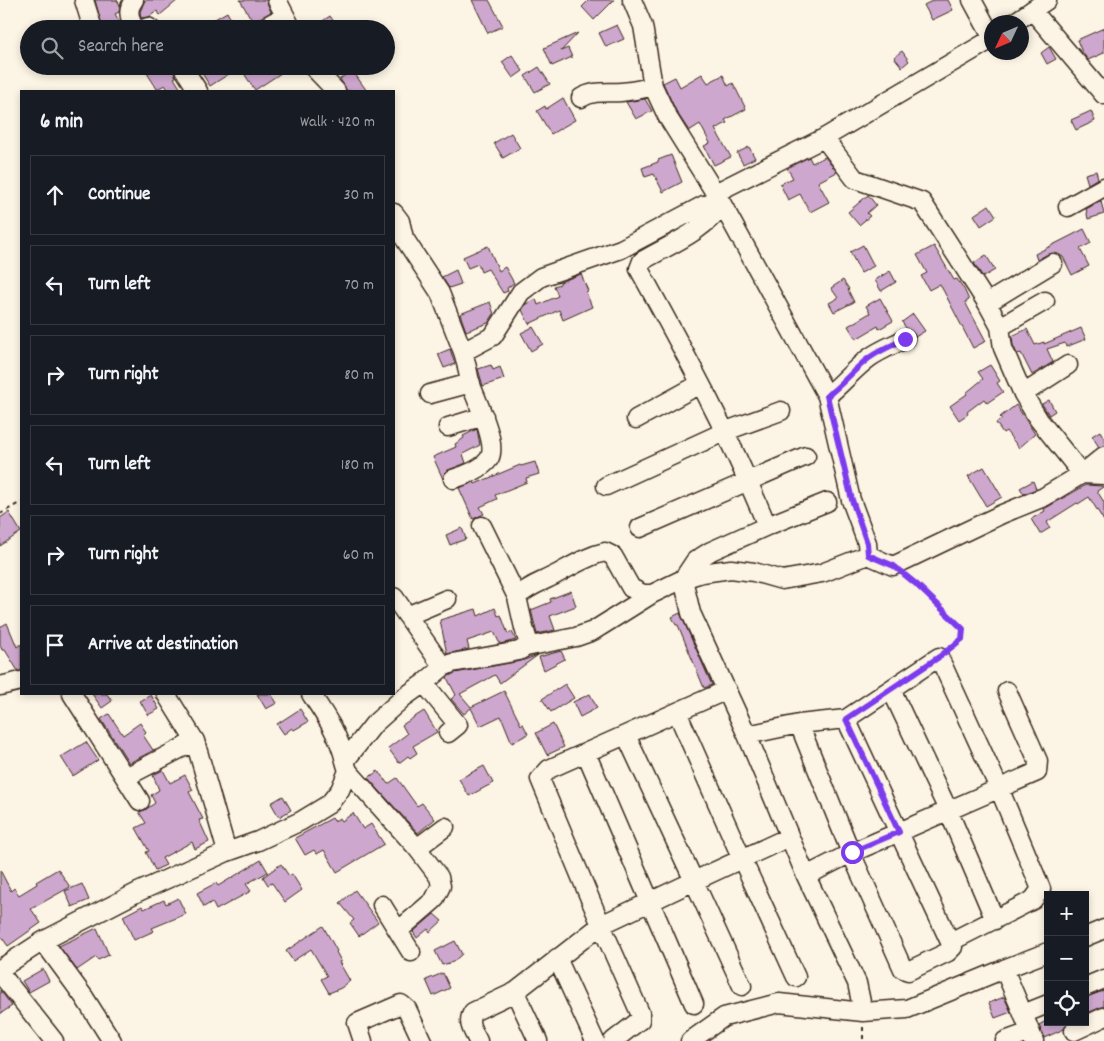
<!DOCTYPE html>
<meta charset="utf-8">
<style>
body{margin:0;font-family:Dekko,sans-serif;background:#20242c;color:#f1f3f6}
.controls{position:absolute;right:15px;bottom:15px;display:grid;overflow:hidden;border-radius:0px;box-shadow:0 2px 8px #0003}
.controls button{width:45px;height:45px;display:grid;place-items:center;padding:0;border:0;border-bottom:1px solid #363941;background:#171b24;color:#f1f3f6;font:25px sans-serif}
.compass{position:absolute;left:984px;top:15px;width:45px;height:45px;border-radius:50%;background:#171b24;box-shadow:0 2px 8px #0003;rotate:226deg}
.stop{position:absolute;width:15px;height:15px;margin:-11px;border:4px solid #7c3aed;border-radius:50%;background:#fff}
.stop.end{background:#7c3aed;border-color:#fff;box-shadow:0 1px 5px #0008}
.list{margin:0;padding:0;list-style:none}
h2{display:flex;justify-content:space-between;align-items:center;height:65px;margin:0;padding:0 20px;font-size:21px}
h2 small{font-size:16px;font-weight:400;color:#9ea1a6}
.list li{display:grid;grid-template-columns:32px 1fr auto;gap:15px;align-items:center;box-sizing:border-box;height:80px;margin:0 10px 10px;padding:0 10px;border:1px solid #363941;border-radius:0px}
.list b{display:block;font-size:19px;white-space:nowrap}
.list em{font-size:16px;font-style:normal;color:#9ea1a6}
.icon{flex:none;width:28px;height:28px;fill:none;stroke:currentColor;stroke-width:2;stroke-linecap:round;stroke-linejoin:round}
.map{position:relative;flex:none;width:1104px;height:1041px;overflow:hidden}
.search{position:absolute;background:#171b24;box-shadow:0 2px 8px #0003;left:20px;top:20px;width:375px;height:55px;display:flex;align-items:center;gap:12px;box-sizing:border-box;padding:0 18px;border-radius:28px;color:#9ea1a6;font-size:19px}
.panel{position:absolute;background:#171b24;box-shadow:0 2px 8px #0003;left:20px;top:90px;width:375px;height:605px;border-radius:0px}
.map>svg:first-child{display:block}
.building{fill:#cea7ce;stroke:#3b2a1e}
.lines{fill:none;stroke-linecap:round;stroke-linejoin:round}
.minor-casing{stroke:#3b2a1e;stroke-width:21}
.path{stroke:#3b2a1e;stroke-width:2;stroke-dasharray:4 4;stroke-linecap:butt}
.minor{stroke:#fcf5e5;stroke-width:18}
.route{stroke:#7c3aed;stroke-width:6}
</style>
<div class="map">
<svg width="1104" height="1041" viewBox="0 0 1104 1041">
<rect width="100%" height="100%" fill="#fcf5e5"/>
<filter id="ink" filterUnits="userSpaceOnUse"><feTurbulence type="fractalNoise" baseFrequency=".02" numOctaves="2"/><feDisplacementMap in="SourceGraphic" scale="10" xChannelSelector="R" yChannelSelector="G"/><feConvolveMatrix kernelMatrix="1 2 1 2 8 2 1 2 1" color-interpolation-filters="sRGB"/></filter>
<g filter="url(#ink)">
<path class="building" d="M95,0H117L120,5L119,12L115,14L121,24L111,29H103Z
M145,0H178L160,15L157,11L149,17L141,18L140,12Z
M240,0H266L271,12L253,22Z
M472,0H489L503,26L488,33Z
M589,0H614L594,20L582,7Z
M934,0H948L953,10L932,20L924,5Z
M227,12L232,21L222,26L224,29H198Z
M330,16L339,29H311Z
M617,25L624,39L606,47L599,33Z
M1104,28V53L1088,60L1082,52L1077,40Z
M578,33L561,51L568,48L572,57L552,66L544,48Z
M1049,47L1056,59L1047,64L1041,53Z
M902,51L909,61L902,67L894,57Z
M512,55L523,71L513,78L502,62Z
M158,66H171L176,77L174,78L182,91H169L165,85L157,89L147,73Z
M206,66H228L232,72L210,86L200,70Z
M269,66H277L281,73L255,90L245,75L256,67L260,73Z
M539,67L550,84L535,92L525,76Z
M352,70L367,91H348L346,89L340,79Z
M702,74L708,83L723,75L728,86L733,83L746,109L725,120L727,123L715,129L731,157L714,165L704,146L710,143L700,124L689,131L676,111L663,83L675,77L680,87Z
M563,98L575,120L551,134L537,111L545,106L546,109Z
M645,99L652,111L636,119L626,102Z
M1091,111L1095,121L1076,130L1071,120Z
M511,133L520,148L503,158L494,143Z
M749,147L755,158L743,164L737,153Z
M671,155L682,182L663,192L654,174L645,177L642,168L658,162V160Z
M809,157L812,163L825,157L837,172L818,182L829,202L810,212L800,194L788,200L780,184L793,178L787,168Z
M1096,171L1098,178L1088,184L1085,174Z
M868,195L876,205L867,213L870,216L859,225L848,212Z
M1101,201L1104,214L1088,219L1086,209Z
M989,205L996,216L981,226L974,215Z
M1084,229L1091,243L1080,249L1089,266L1072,275L1063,257L1058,254H1048L1037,260L1035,254Z
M863,245L874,266L861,273L850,252Z
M488,246L499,271L505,267L514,283L507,288L508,291L503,293L488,269L481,272L478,264L468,268L463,257Z
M934,246L954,280L957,279L964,289L969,300L965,302L986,341L973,348L940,284L929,290L921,276L927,273L917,255Z
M986,255L995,270L983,277L974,263Z
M456,270L461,284L449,288L442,277Z
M890,271L896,282L881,291L875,280Z
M581,274L588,291L586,292L592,307L563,320L559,310L529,324L522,310L526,304L536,299L538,305L558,296L554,286L560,284V282Z
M843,280L849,289L848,290L854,302L834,312L829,303L838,298L831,288Z
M880,298L893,321L879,329L878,326L856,339L848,326L870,313L866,306Z
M490,302L494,314L488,323L466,331L460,314Z
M913,314L925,331L915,337L914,334L906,328L902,322Z
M533,327L543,344L531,351L521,333Z
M1081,328L1086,339L1066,347L1065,343L1047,349L1053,362L1032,375L1021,353L1017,354L1013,345L1012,336L1027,329L1035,345L1044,342V344Z
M450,349L455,364L444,368L438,354Z
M491,365L493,370L500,367L504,379L483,386L478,369Z
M990,365L1000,381L997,383L1003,392L987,403L984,399L967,412L968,414L959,420L950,406L967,394L966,393L983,379L978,372Z
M1049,400L1055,411L1049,415L1042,404Z
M1016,405L1035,434L1019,448L1006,431L1003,433L996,423L1002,419L1000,417Z
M477,429L480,445L463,454L466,463L446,471L443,479L433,457L456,447L455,444L464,438L463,436Z
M1100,431L1104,438V446L1099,447L1092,436Z
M535,462L539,474L526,478L527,482L495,495L497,499L480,507L484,514L473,519L459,488L474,482L475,484L520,465L521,466Z
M984,467L1002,497L986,506L968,476Z
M1033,481L1036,489L1024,494L1020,488Z
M1086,485L1102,486L1103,487L1097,491L1104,502V521L1089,497L1078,504L1077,503L1047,522L1050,528L1040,534L1031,519L1045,511L1044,509Z
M9,512L21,532L0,546V518Z
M462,528L466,539L450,545L446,535Z
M571,591L576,606L550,616L555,630L537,634L531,610L551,602L550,599Z
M495,608L498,616L501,615L508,634L512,632L516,640L500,644L494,632L467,641L469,649L447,654L440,620L476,609L478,616Z
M680,613L712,685L704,688L678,625H676L672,617Z
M7,623L17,647L21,644V671H18L5,650H2L0,645V627Z
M561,651L565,659L544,670L539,657Z
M538,655L500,683L495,675L460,694L471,707L504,691L521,725L523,724L528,734L512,743L501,716L480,726L471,708L464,714L451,699L456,695L447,678L449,676L455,673L521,661Z
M565,684L574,698L551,712L542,699Z
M92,694H107L112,701L102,708Z
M257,694H271L277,703L266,709Z
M590,694L597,708L580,717L573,702Z
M151,695L159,709L148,715L140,701Z
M300,709L308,722L294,730L292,728L284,734L277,724Z
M424,711L437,732L413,746L417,753L410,758L408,756L399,763L388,748L407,734L402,725Z
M109,714L123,735L140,723L146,732L143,735L153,750L156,749L129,763L101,719Z
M553,724L564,747L547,755L536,733Z
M86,742L98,760L73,776L61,757Z
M484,766L493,783L469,796L459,779Z
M163,770L170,783L185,775L193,790L189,792L203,819L199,820L209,842L195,849L192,842L162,858L166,865L155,870L146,852L149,851L136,828L146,823L139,812L145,810L155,803L151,795L159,790L153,775Z
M378,771L388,784L397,778L417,806L422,803L435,819L418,833L368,778Z
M283,796L291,810L279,817L271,803Z
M353,813L363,829L371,824L384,844L337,872L324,850L317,854L314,850L305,855L295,838L332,818L334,821L340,818L342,821Z
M261,860L268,872L246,884L251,891L216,910L212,902L204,907L197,893L216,883L218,886Z
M281,864L289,876L292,874L302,890L285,902L272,883L268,885L263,877Z
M58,869L70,887L31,909L41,923L8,946L0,935V870L11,891L14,888L19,895L37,884L36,882Z
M82,884L89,900L72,907L65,891Z
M355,890L378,922L359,936L350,923L354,920L340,903Z
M178,898L186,914L152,928L154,931L134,940L123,916L142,906L144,909L164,900L166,904Z
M434,914L442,921L430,932L428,929L417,938L413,932Z
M323,926L337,951L336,952L341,961L339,962L350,981L341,988L329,993L321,979L327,976L311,949L293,961L286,951Z
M97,928L109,955L98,960L96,957L77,970L59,946Z
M455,941L462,954L453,962L442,965L435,951Z
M43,969L49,981L29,992L22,981Z
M443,973L450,988L433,996L426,980Z
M0,990L12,1006L0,1014Z
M1104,991V1006L1085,1014V997Z
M1004,997L1011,1012L995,1018L989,1003Z
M1044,1022H1068L1064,1029L1044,1038L1039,1025Z"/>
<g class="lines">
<g class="minor-casing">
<path id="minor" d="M84,0L93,29
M277,0L292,29
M632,0L643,26L653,86L667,116L722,204C707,230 667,246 642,261L639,269C685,353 731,437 767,526L711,551L695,561L683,579L691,613L747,735L806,876L857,983L861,1002
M972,0L992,37
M1032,10L1104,95
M1015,22L1047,0
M134,29C130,18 126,10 134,0
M143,29L148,27L151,29
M261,29L285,16
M182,66L198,91
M312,66L336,91
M581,98C594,90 607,93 621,92C632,91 643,89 653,86
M824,138L855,179L922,202L987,303L1000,327L1003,348L1023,394L1039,420L1082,474L1104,456
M715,193L824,138L992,39
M1068,207L1104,187
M394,213L400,221L404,238L440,293L463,352
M987,303L1053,263
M1000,327L1045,301
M430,394L471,383
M1023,394L1068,365
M827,396C842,384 854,369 869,358C880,350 893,345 905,339
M636,419L700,384
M448,427L484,416
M453,479C464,476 482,469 489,459C499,444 475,398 470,382C468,372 466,361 463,352L493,336L521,292L541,277L621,249L704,205L722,204L827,396L851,500L867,543L868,555
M606,486L726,431L781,411
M482,526L517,597
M767,526L827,502
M640,528L806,456
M394,597L443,667
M407,616L447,599
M526,647L576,637L593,631L652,594
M424,683L458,725L448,733
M0,686L21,681
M891,689L948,810L995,920
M727,690L677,712L742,859L796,977
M72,694L140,801
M166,694L195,741L227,852
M311,694C325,715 339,735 345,761
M846,719L950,942
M799,724L851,853L1037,772L1038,761L1007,691
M626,735L694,881L789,837
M747,735L799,724L846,719L939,657L999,788L1041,889L1033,900L950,942L953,947L948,952L908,971L903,969L851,853L806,876
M586,753L694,1004
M348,771L417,848L439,877L441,886L434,900L398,931
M126,777L195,741
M417,848L445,827
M382,905L411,952
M1085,937L1104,929
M43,941L84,997L112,1041
M557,958L595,1041
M0,969L43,941L138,892L227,852L258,841L301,821L329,804L340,790L348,771L345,761L374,724L403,698L424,683L443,667L452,663L519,651L526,647L528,641L524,628L517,597C528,586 542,582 555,575C572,566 587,556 605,552L613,556L631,588L643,594H652L683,579L702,573L731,569L754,572L782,580L822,573L868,555L893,566L1002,514L1044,497L1082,474L1104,475
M1004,969L1048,952
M0,973L54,1041
M1085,987L1104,979
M515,992L538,1041
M1074,1031L1104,1017
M363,1041L357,1023L401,1004L407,1009L422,1041
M478,1041C473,1031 466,1022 473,1012L515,992L601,925L694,881L742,986
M613,1041L640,1020V1013L601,925L540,779L549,769L677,712
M690,1041L724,1017L779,1003L863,1012L907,1009L1004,969L1023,1014
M1005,1041L1030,1032
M1034,1041L1023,1014L1048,1004"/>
</g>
<path class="path" d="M0,514L21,502
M905,575L963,629V639L950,649
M863,1027V1041"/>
<use href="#minor" class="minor"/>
</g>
</g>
<g class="lines" filter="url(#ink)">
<path class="route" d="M852,852L899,832L846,719L939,657L962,639L963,629L916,584L894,566L868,555L867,543L852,500L827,396C843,384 854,369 869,358C880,350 893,345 905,339"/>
</g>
</svg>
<div class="controls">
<button>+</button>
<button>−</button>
<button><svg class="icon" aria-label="locate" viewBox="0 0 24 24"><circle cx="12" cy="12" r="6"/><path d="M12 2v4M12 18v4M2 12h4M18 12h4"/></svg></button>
</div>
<svg class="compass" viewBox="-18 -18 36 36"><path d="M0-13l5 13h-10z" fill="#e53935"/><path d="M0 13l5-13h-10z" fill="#9ea1a6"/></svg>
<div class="stop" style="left:852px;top:852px"></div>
<div class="stop end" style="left:905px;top:339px"></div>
<div class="search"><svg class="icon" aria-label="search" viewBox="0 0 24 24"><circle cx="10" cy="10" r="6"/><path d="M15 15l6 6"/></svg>Search here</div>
<section class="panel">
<h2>6 min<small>Walk · 420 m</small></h2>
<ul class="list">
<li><svg class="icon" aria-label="ahead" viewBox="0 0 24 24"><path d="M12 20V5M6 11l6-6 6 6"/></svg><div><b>Continue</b></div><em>30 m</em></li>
<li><svg class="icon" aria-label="left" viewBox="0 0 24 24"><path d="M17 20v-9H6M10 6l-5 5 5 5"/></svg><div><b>Turn left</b></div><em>70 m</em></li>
<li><svg class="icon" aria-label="right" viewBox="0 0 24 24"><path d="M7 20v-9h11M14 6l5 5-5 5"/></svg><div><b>Turn right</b></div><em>80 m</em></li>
<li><svg class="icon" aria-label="left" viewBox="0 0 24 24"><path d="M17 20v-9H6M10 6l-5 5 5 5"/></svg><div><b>Turn left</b></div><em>180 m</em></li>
<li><svg class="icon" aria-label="right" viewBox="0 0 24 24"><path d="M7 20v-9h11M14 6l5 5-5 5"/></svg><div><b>Turn right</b></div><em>60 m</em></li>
<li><svg class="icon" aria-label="arrive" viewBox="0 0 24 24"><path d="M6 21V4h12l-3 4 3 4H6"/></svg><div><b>Arrive at destination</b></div></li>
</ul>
</section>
</div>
